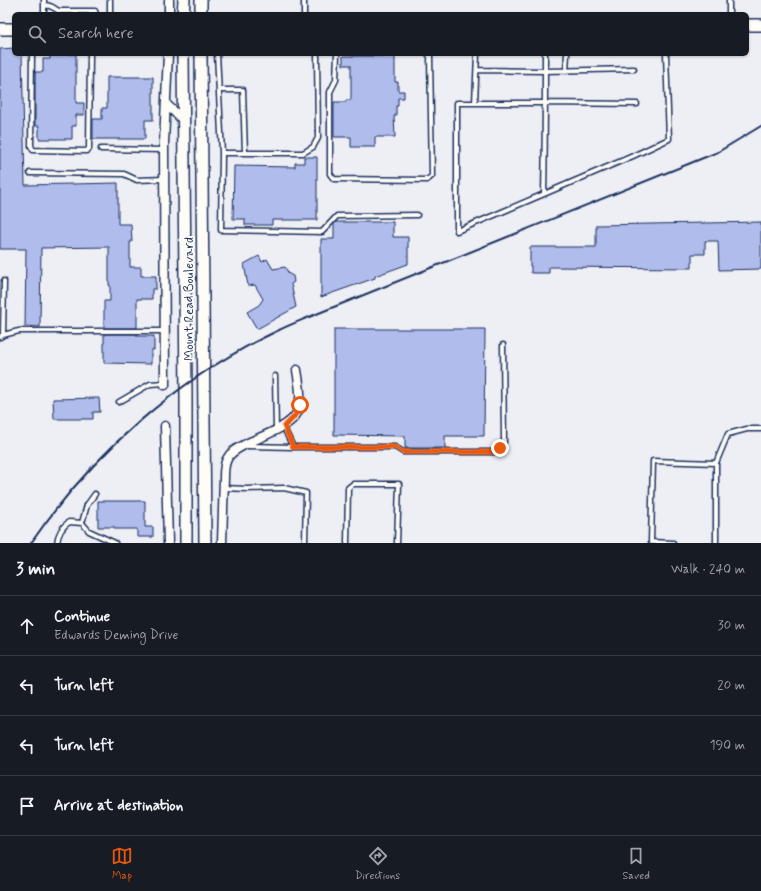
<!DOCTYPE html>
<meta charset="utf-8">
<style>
body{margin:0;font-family:Mynerve,sans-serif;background:#242831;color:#f1f3f6}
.stop{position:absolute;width:12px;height:12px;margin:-9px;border:3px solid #ea580c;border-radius:50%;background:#fff}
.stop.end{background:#ea580c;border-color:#fff;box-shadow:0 1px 4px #0008}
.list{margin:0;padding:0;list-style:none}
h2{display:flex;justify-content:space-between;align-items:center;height:52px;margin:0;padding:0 16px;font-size:17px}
h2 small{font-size:13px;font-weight:400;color:#9ea1a6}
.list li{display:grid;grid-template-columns:26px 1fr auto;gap:12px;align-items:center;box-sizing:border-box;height:60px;padding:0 16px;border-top:1px solid #363941}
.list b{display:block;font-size:15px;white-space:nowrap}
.list p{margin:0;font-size:13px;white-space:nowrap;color:#9ea1a6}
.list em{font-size:13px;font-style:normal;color:#9ea1a6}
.icon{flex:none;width:22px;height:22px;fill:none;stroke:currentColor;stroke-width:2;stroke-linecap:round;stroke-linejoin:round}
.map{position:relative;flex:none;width:761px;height:543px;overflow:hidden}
.search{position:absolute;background:#171b24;box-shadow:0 1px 3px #0004;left:12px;right:12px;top:12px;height:44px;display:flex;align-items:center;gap:10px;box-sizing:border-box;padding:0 14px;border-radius:6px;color:#9ea1a6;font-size:15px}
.sheet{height:292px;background:#171b24}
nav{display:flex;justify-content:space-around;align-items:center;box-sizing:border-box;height:56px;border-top:1px solid #363941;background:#171b24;font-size:11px;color:#9ea1a6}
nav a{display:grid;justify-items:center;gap:2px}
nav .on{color:#ea580c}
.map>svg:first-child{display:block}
.building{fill:#afbcec;stroke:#1b2f5e}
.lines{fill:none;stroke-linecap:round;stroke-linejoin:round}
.service-casing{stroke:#1b2f5e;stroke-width:7}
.minor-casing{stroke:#1b2f5e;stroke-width:11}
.secondary-casing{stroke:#1b2f5e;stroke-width:14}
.service{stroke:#fdfcf7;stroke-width:4}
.minor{stroke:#fdfcf7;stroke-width:8}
.secondary{stroke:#fdfcf7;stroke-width:11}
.rail{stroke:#1b2f5e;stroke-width:2}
.route{stroke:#ea580c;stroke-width:5}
.labels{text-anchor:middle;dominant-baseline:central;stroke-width:4;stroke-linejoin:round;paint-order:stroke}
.street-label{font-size:13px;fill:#1b2f5e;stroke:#fdfcf7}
</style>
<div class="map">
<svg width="761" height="543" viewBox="0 0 761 543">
<rect width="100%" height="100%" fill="#edeff5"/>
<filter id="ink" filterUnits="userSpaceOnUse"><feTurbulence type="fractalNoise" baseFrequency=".025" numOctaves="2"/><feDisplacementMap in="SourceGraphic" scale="8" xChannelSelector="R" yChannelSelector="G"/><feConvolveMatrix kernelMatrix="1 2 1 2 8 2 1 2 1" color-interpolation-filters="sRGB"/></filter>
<g filter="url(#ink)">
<path class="building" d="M14,48V54H22L25,185L118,183V224H131L132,242H130V267H141V276H156V289H152V299H137V328H104V301H110V285H109V247L41,248L40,327L25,326L26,249H0V49Z
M50,54H76V103H84V115H76V126H72V139H39V126H35V72H43V59H50Z
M343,56H395V82H398V91H404V98H398V106H396V116H394L395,137H375V147H351V137H334V102H346V100H351V65H343Z
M107,77H153V120H145V139H93V119H102V108H107Z
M304,157H317V220H272V225H245V219H233L234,166L295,167V163H304Z
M336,222H393V237H408V264L375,276V278L321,297V239H334V224Z
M761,222V269L719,270L718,241H705V254H692V268L549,267V273H531V266H530V247H596V225Z
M259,256L262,262L267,259L273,269L285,267L289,274L293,276L294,282L291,284L296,307L257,329L247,312L259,305L263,299L255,285L248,286L244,264Z
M334,329H485L484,436H445V448H405V436L334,435Z
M104,334H137V336H154V350H151V364L104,363Z
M99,398L100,412H93V419H54L53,399Z
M98,501H145V527H153V537H137V529H115V527H98Z"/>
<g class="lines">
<g class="service-casing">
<path id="service" d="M304,0V14
M44,5C52,5 53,8 59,11H95L96,14
M44,14V0
M110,14V0
M729,14V0
M32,54L31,146L33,150L86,151L89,149L90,54
M217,54L222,153H303L313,147L318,138L317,54
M337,54L336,80L330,92V174L334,179L427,180L432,176L430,56L428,54
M545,54C545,101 545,147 544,194L457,231V103H545L637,104
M477,70L545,71L634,69
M566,71L567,54
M219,90H243L245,153
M475,103L477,54
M101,149L164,150
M222,153L221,230L322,232L337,216L417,215
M30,173L124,174L137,180L164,179
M544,194L633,156L669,139L666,54
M3,335L19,331H164
M0,337L3,335L4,281
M275,376L276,430
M119,402L150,384L165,383
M283,426L293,447
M246,446L293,447H395L403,452H494L500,448L504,442L503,345
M224,488L247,489L284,488L306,493L305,543
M82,523L87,505L95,494
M57,543C58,534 62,527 69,522L82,523L89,531L115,543
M347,543L348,488L353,484H399L397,543
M673,543L651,542L653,461L716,463
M716,543V463L728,434L747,429H761"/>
</g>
<g class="minor-casing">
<path id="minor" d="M169,0V14
M166,104L184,121
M165,385L164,143L168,54
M165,426L168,543
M222,543L224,477C224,471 224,465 227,459C231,451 239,448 246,444C260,437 290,427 297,413C303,400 299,384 297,370"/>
</g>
<g class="secondary-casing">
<path id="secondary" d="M183,14L184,0
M201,14V0
M747,25H761
M0,29H14
M183,54L186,395V543
M201,54L205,543"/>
</g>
<use href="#service" class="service"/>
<use href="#minor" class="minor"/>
<use href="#secondary" class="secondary"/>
<path class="rail" d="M31,543C93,453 178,378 277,331C289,325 302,320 314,315L718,152L761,126"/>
</g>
</g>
<g class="lines" filter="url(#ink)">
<path class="route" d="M300,405C296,416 292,420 284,426L293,447H395L403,452H494L500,448"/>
</g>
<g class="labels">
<g class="street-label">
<text transform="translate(189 299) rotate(-90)">Mount Read Boulevard</text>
</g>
</g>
</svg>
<div class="stop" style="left:300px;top:405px"></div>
<div class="stop end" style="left:500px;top:448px"></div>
<div class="search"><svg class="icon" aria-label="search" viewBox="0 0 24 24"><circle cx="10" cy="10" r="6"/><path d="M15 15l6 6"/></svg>Search here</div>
</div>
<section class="sheet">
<h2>3 min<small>Walk · 240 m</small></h2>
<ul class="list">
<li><svg class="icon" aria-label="ahead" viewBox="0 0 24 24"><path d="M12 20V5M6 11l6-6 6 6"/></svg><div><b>Continue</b><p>Edwards Deming Drive</p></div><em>30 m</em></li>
<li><svg class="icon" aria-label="left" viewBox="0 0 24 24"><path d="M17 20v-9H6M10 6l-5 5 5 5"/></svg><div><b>Turn left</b></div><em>20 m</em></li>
<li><svg class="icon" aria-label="left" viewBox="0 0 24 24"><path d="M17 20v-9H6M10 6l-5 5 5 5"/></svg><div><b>Turn left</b></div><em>190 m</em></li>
<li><svg class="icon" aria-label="arrive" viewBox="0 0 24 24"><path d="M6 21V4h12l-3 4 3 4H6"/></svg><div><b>Arrive at destination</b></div></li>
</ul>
</section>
<nav>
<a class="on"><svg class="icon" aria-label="map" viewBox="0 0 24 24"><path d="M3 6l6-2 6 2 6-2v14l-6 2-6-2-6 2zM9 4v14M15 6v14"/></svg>Map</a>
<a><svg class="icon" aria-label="directions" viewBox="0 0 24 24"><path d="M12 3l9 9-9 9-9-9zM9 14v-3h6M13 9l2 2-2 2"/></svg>Directions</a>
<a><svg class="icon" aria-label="saved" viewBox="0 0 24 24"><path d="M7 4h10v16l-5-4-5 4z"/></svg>Saved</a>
</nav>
